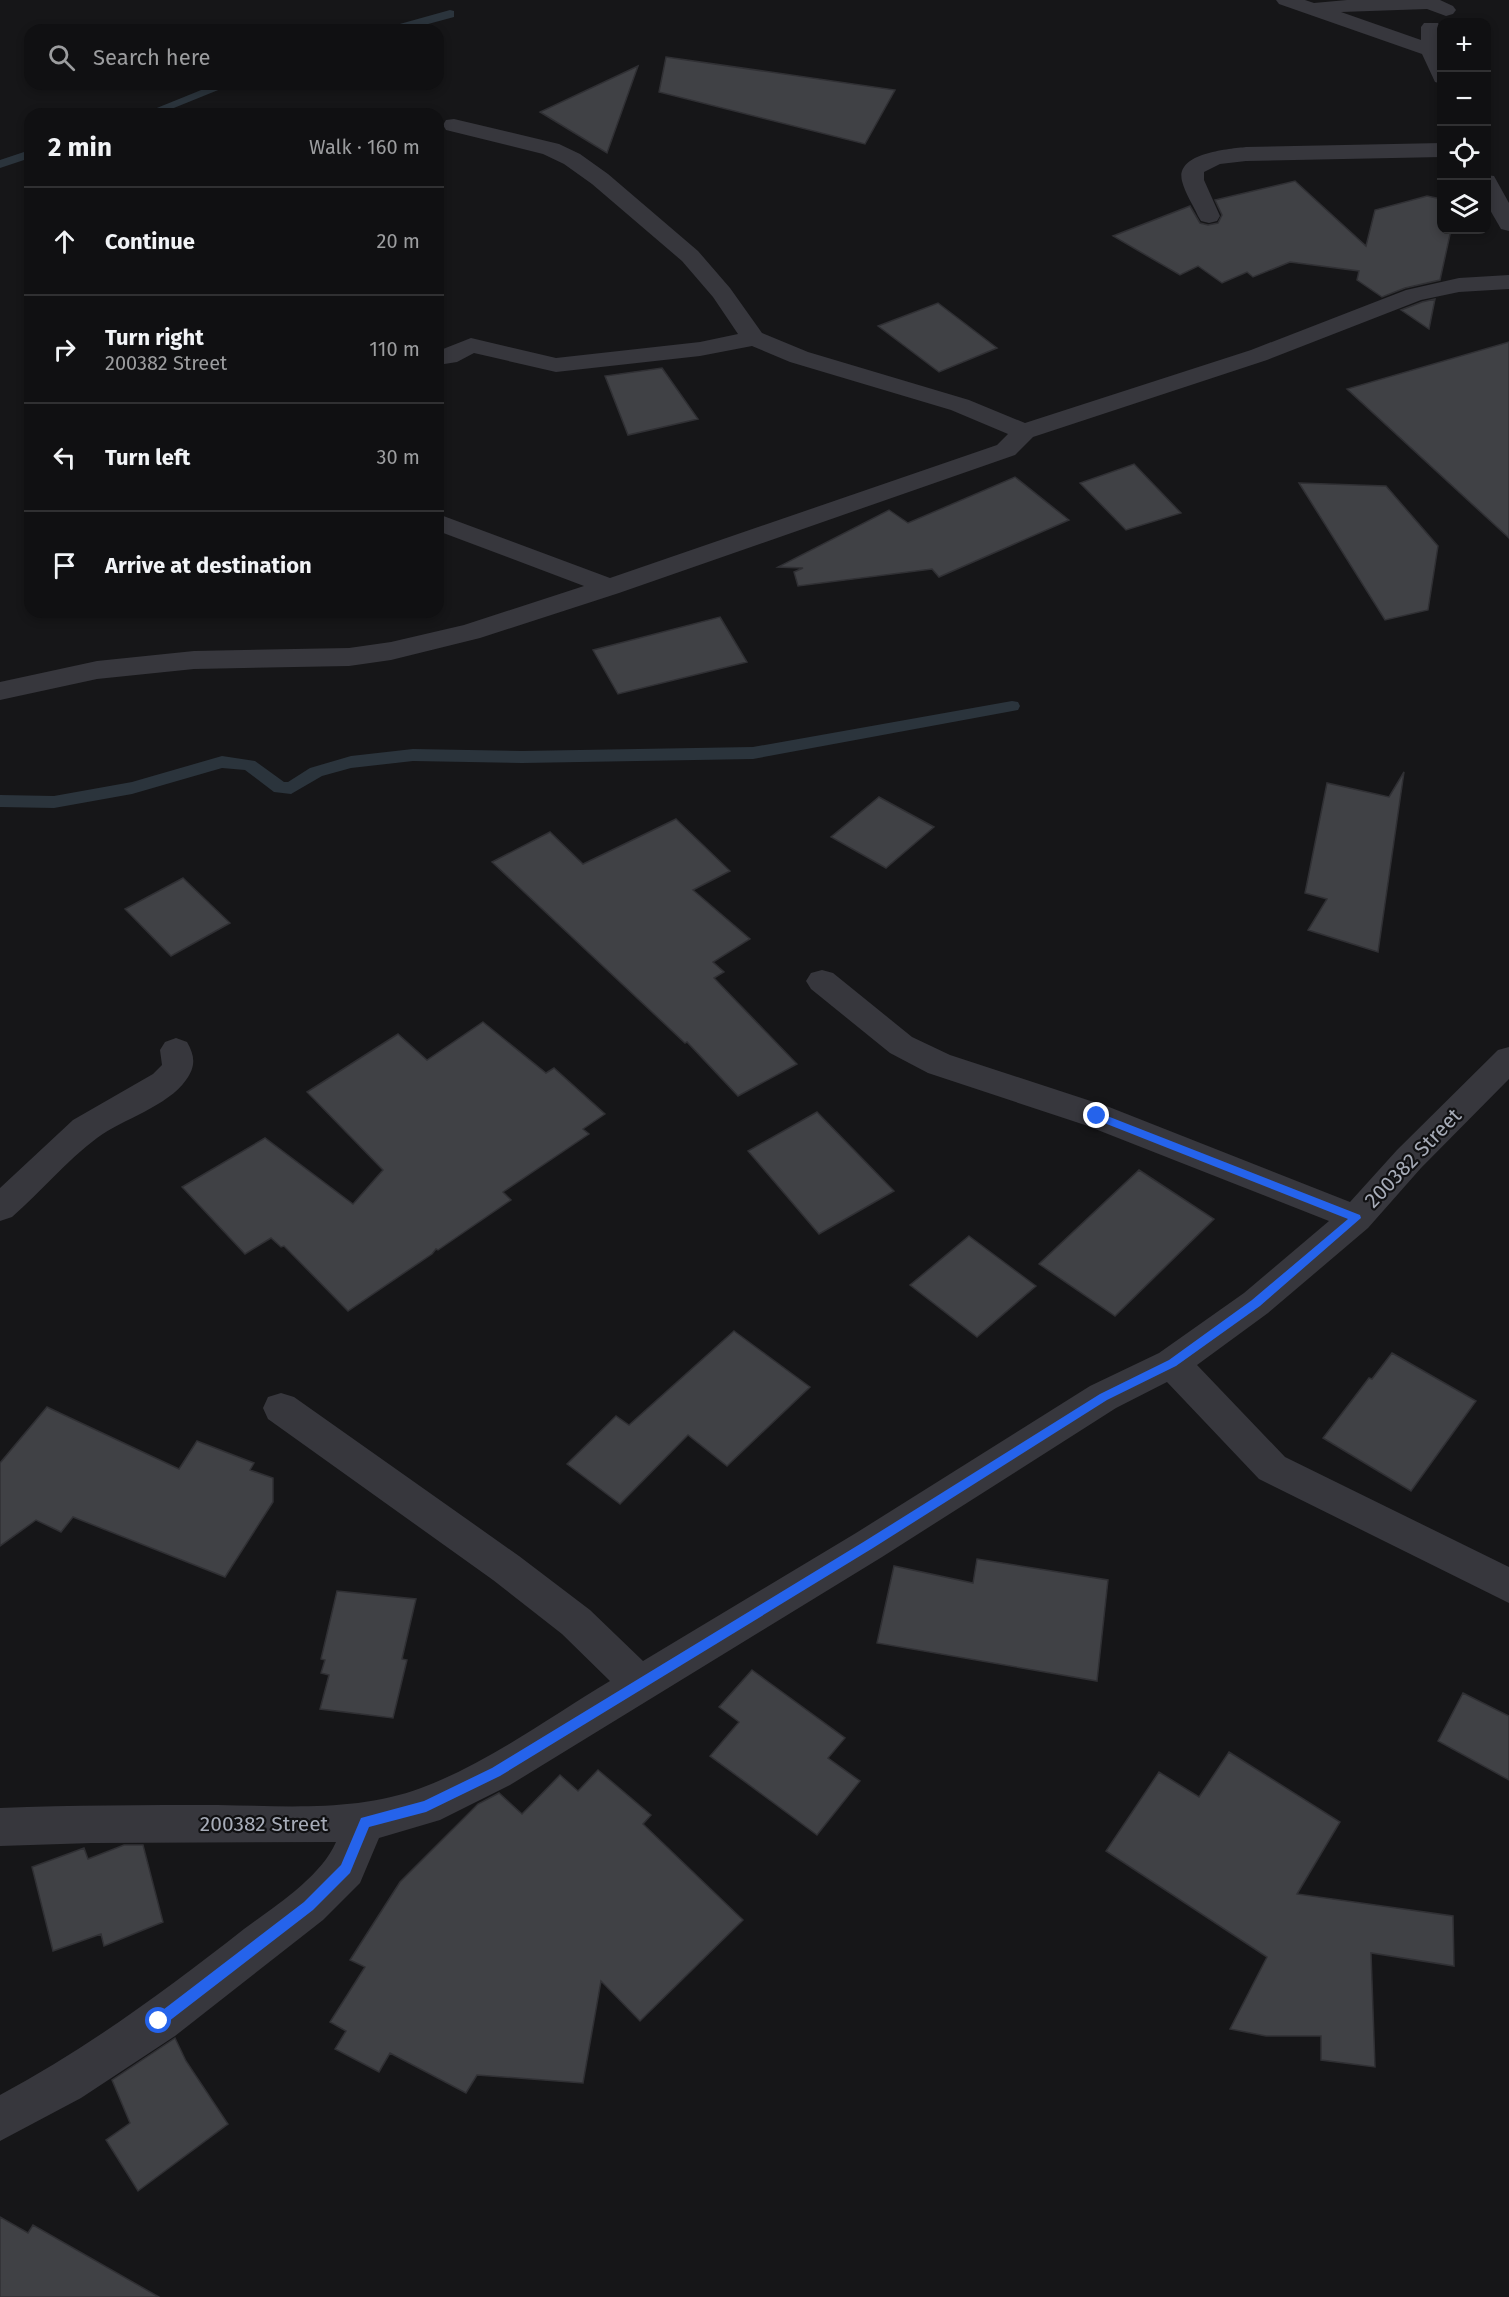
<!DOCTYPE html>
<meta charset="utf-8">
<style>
body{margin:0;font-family:"Fira Sans",sans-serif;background:#19191b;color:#f1f3f6}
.controls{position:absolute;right:18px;top:18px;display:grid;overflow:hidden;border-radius:12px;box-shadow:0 3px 9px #0003}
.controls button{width:54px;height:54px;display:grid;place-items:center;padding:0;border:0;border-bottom:2px solid #303032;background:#101012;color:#f1f3f6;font:30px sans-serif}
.stop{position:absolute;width:18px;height:18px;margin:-14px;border:4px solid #2563eb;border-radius:50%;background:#fff}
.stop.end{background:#2563eb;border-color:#fff;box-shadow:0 2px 6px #0008}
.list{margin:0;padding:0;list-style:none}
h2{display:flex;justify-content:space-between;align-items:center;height:78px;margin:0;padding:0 24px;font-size:26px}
h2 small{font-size:20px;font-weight:400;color:#9c9d9f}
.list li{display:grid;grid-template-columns:39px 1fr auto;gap:18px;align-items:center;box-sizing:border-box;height:108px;padding:0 24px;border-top:2px solid #303032}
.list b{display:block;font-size:22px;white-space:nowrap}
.list p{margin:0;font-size:20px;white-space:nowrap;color:#9c9d9f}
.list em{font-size:20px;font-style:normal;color:#9c9d9f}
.icon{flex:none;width:33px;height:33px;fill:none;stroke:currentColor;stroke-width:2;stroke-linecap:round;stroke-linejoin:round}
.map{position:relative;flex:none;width:1509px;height:2297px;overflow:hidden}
.search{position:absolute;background:#101012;box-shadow:0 3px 9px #0003;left:24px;top:24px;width:420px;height:66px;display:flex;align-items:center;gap:15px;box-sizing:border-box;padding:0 21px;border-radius:18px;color:#9c9d9f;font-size:22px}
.panel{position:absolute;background:#101012;box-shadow:0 3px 9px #0003;left:24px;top:108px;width:420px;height:510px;border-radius:18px}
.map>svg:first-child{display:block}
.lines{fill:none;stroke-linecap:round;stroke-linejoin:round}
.stream{fill:#2b343c;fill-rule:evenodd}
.building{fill:#404145;stroke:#303034;stroke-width:1.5}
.minor{fill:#37373d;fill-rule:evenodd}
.route{fill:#2563eb}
.labels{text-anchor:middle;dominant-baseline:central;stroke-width:4.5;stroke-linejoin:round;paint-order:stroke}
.street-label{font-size:21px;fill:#a7acb8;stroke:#111113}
</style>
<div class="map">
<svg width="1509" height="2297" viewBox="0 0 1509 2297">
<rect width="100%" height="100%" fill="#161618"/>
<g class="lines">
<path class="stream" d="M450,10L454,11V17L406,30H387L389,27Z
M216,84H233L159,114H142Z
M30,150V158L0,168V160Z
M1012,701L1018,702L1020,706L1018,710L753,759L522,763L413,761L351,768L322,776L291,794L274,792L245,770L222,768L132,794L54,808L0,807V795L54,796L132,782L222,756L255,761L284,782H288L310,768L351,756L413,749L522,751L753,747Z"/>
</g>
<path class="building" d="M666,57L895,90L865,144L659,92Z
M638,66L607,153L540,112Z
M1295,181L1366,246L1375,210L1427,196L1442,199V230H1451L1440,280L1405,288L1382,297L1357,280L1359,271L1290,262L1253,277L1247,272L1222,283L1198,266L1180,275L1113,236L1190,206L1200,223L1208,225L1218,223L1222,215L1215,200Z
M1435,299L1429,329L1401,310L1422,302Z
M938,303L997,348L939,372L878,326Z
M1509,342V538L1347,389Z
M662,368L698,419L628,435L605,376Z
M1134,464L1181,513L1126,530L1080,483Z
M1015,477L1069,520L939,577L932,569L798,586L794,572L803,568L778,567L889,510L908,523Z
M1299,483L1386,486L1438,546L1428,610L1385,620Z
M720,617L747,662L618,694L593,650Z
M1404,772L1378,952L1308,930L1327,899L1305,893L1327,783L1389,797Z
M879,797L934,827L886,868L831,837Z
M676,819L730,871L693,890L750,939L713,962L724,972L714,978L797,1064L738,1096L687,1042L685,1043L492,862L550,832L583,864Z
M183,878L230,923L171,956L125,909Z
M483,1022L546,1073L554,1068L605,1114L583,1129L589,1134L503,1192L511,1200L438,1250L436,1249L432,1254L348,1311L284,1246L281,1247L271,1238L245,1254L182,1187L265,1138L353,1204L383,1170L307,1092L398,1034L427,1060Z
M817,1112L894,1191L819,1234L748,1151Z
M1139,1170L1214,1219L1115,1316L1039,1264Z
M969,1236L1036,1286L977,1337L910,1285Z
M734,1331L810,1387L727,1466L688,1435L620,1504L567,1464L616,1416L629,1425Z
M1392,1353L1476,1401L1411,1491L1323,1438L1369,1378L1372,1379Z
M47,1407L179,1469L197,1441L254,1463L250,1470L273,1478V1502L225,1577L73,1517L61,1532L36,1520L0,1546V1463Z
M977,1559L1108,1580L1097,1681L877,1643L894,1566L973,1583Z
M337,1591L416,1599L402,1659L407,1660L393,1718L320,1709L329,1675L321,1673L325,1660L321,1659Z
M752,1670L845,1738L828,1758L860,1781L817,1835L710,1756L739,1722L719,1707Z
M1463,1693L1509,1716V1780L1438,1741Z
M1229,1752L1340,1822L1297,1894L1453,1916L1454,1966L1371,1953L1375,2067L1321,2060V2036H1266L1230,2029L1267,1957L1106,1851L1159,1772L1199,1797Z
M598,1770L651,1815L643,1824L743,1920L640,2021L601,1981L583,2083L477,2075L466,2093L390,2053L379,2072L335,2049L346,2031L330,2022L365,1967L350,1960L400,1882L478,1804L499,1793L522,1814L560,1775L578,1791Z
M124,1845H143L163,1922L104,1946L101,1934L53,1951L32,1867L84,1848L88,1859Z
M175,2038L186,2061L228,2124L138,2191L106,2140L130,2123L112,2080Z
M0,2217L28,2233L33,2225L159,2297H0Z"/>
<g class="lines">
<path class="minor" d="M1276,0H1305L1314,3L1347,0H1440L1453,6L1456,10L1453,14L1446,16L1427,9L1341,12L1421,40V27L1424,23H1438L1441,27L1442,84L1435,82L1422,54L1279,4Z
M454,119L559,144L580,154L608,174L698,251L730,288L762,333L808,352L969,400L1025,423L1251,350L1406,290L1459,278L1509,275V289L1459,292L1421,300L1267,360L1033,437L1015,455L619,593L480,638L391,660L349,666L194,669L97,679L0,700V682L97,661L194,651L349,648L391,642L464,625L584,586L438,531V514L610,578L997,445L1008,434L951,410L790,362L752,346L700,356L556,372L474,353L457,362L438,365V351L471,338L556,358L700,342L738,334L713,297L682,261L592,184L564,164L543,154L446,130L443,125L446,120Z
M1442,143V157L1246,161L1220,164L1204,172V180L1220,216L1217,221L1209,223L1201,221L1198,216C1193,205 1185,193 1182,181C1175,153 1228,149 1246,147Z
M1486,175L1494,176L1509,203V231L1501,229L1486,203Z
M822,970L833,973L912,1037L950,1055L1109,1107L1350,1202L1397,1150L1498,1050L1509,1047V1079L1421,1168L1368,1228L1268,1313L1197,1365L1285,1457L1509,1567V1603L1259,1479L1167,1382L1116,1408L882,1557L510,1785L440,1820L379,1838L360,1883L323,1920L175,2036L81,2098L0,2141V2095C89,2047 165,1991 244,1929C274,1907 321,1877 336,1842L92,1843L0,1846V1808C73,1805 145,1805 218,1805C285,1806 357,1812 421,1788C486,1764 550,1717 610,1681L562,1634L493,1580L268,1419L263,1408L268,1397L281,1393L294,1397L519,1556L590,1610L643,1661L856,1533L1090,1386L1159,1353L1244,1293L1329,1221L1085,1125L928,1073L890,1053L811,989L806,981L811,973Z
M176,1038L187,1042C195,1056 196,1066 186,1080C168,1106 123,1119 97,1138C66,1161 41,1192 12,1217L0,1221V1188L73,1120L153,1074L162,1065L160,1050L165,1042Z"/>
</g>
<path class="route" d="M1097,1112L1360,1215L1361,1218L1260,1306L1176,1366L1107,1400L873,1548L500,1776L426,1812L369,1827L350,1873L313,1910L164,2025L159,2027L155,2025L153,2021L155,2016L304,1902L341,1865L361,1818L424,1801L492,1768L865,1541L1100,1394L1169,1360L1252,1300L1348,1219L1094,1119L1092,1116Z"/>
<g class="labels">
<g class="street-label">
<text transform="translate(1413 1158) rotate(-46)">200382 Street</text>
<text x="264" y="1824">200382 Street</text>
</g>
</g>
</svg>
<div class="controls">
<button>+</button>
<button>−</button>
<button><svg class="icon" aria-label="locate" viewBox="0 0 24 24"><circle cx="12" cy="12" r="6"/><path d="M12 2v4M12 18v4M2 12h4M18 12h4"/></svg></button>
<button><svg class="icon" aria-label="layers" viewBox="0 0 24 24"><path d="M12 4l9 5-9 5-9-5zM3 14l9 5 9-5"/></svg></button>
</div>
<div class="stop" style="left:159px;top:2021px"></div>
<div class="stop end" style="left:1097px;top:1116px"></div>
<div class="search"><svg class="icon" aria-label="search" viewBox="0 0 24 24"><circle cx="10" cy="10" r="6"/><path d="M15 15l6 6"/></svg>Search here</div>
<section class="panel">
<h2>2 min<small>Walk · 160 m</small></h2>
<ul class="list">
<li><svg class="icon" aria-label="ahead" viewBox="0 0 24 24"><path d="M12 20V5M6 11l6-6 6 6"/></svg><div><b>Continue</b></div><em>20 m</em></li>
<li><svg class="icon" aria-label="right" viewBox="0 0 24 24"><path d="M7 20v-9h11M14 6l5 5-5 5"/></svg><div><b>Turn right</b><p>200382 Street</p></div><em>110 m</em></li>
<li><svg class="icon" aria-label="left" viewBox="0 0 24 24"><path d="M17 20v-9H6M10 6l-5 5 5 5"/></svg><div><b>Turn left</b></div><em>30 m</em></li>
<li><svg class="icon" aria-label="arrive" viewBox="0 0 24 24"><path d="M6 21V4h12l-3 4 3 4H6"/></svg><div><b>Arrive at destination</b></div></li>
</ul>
</section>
</div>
